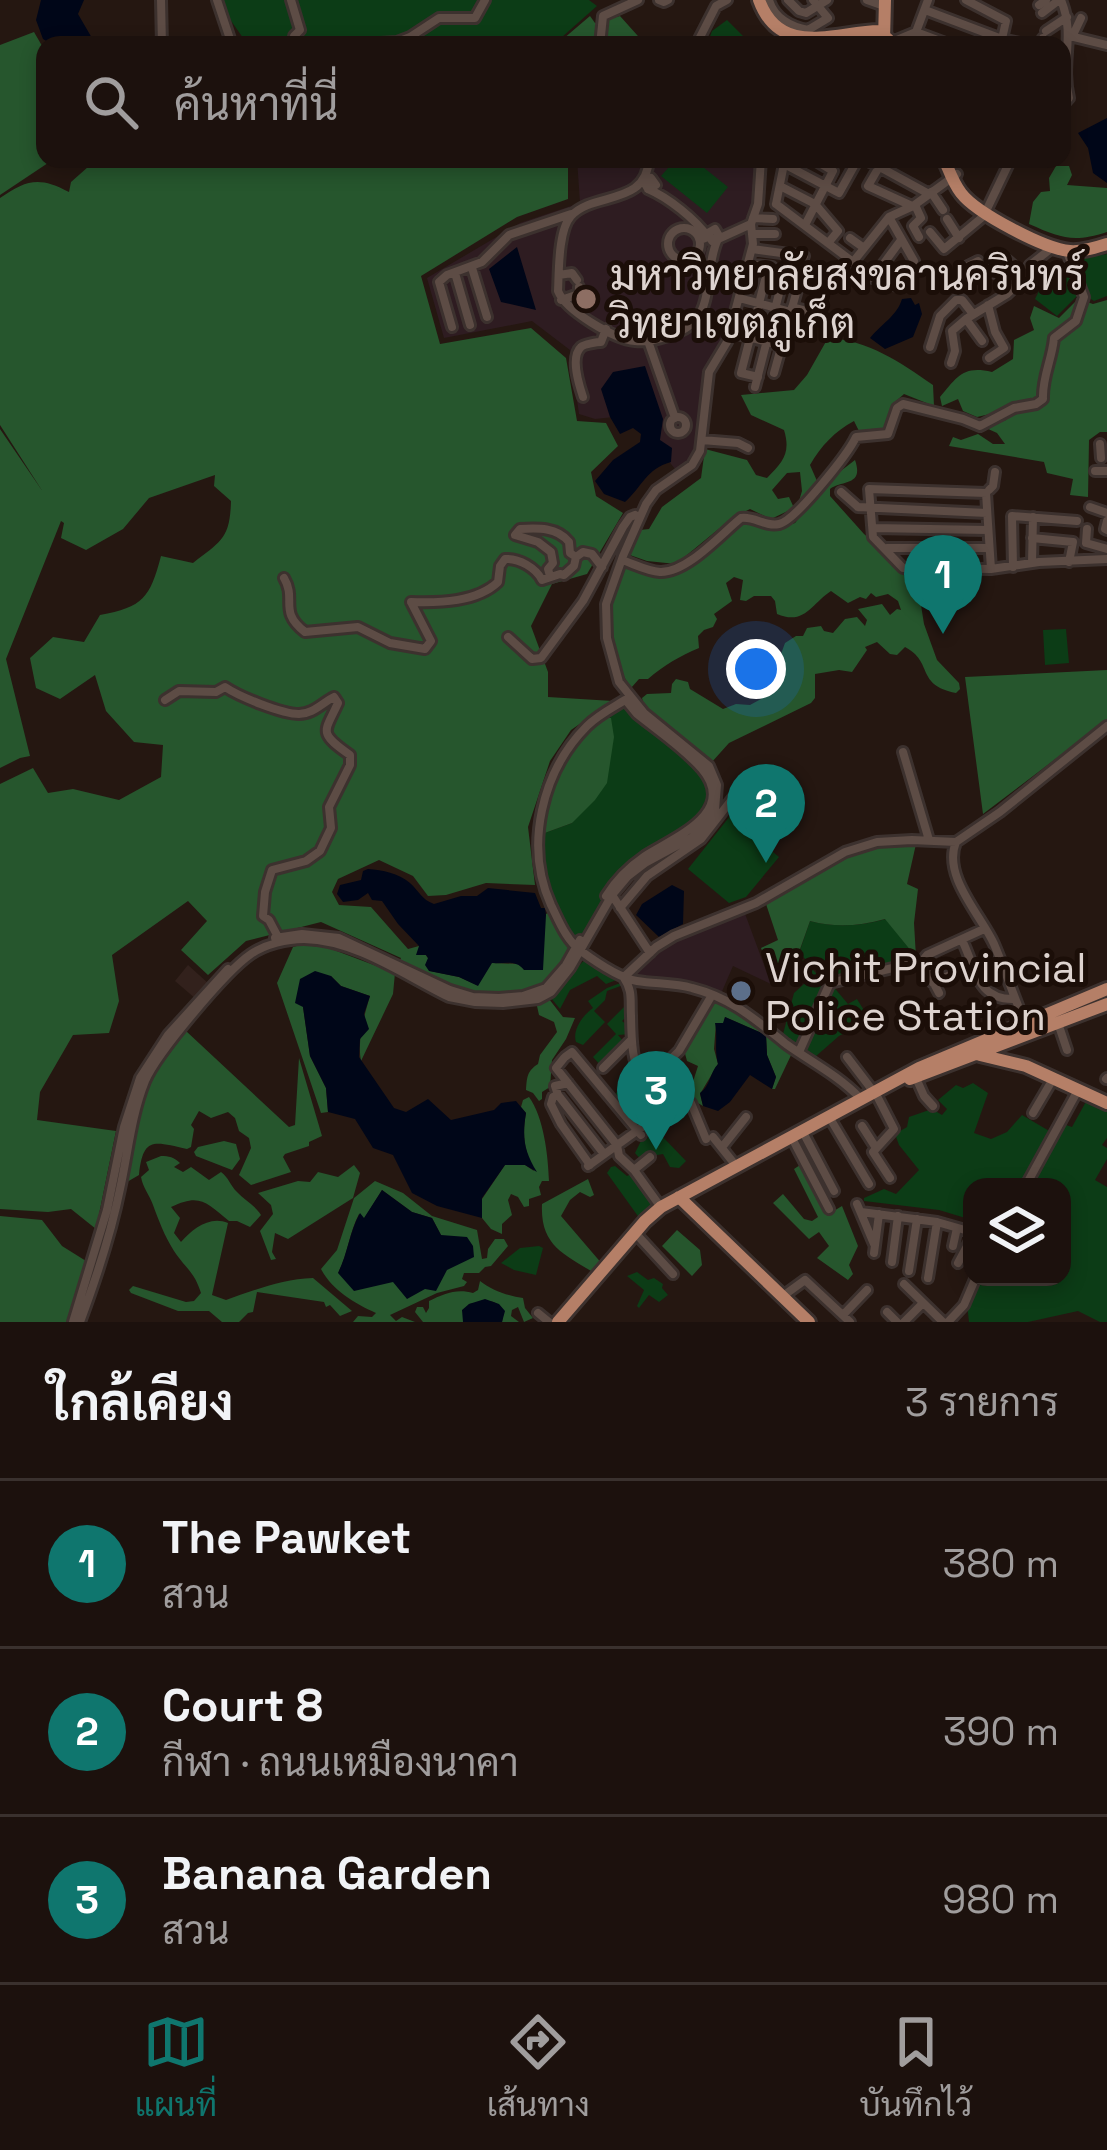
<!DOCTYPE html>
<html lang="th">
<meta charset="utf-8">
<style>
body{margin:0;font-family:"Space Grotesk",Sarabun,sans-serif;background:#251a16;color:#f1f3f6}
.controls{position:absolute;right:36px;bottom:36px;display:grid;overflow:hidden;border-radius:24px;box-shadow:0 6px 18px #0003}
.controls button{width:108px;height:108px;display:grid;place-items:center;padding:0;border:0;border-bottom:3px solid #3a312e;background:#1c110d;color:#f1f3f6;font:60px sans-serif}
.you{position:absolute;left:756px;top:669px;width:42px;height:42px;margin:-30px;border:9px solid #fff;border-radius:50%;background:#1a73e8;box-shadow:0 0 0 18px #1a73e833}
.badge{display:grid;place-items:center;width:78px;height:78px;border-radius:50%;background:#0f766e;color:#fff;font-size:39px;font-weight:700}
.pin{position:absolute;translate:-50% -99px;filter:drop-shadow(0 3px 6px #0008)}
.pin::after{content:'';position:absolute;top:63px;width:42px;height:36px;background:inherit;clip-path:polygon(0 0,100% 0,50% 100%)}
.list{margin:0;padding:0;list-style:none}
h2{display:flex;justify-content:space-between;align-items:center;height:156px;margin:0;padding:0 48px;font-size:51px}
h2 small{font-size:39px;font-weight:400;color:#a09d9d}
.list li{display:grid;grid-template-columns:78px 1fr auto;gap:36px;align-items:center;box-sizing:border-box;height:168px;padding:0 48px;border-top:3px solid #3a312e}
.list b{display:block;font-size:45px;white-space:nowrap}
.list p{margin:0;font-size:39px;white-space:nowrap;color:#a09d9d}
.list em{font-size:39px;font-style:normal;color:#a09d9d}
.icon{flex:none;width:66px;height:66px;fill:none;stroke:currentColor;stroke-width:2;stroke-linecap:round;stroke-linejoin:round}
.map{position:relative;flex:none;width:1107px;height:1322px;overflow:hidden}
.search{position:absolute;background:#1c110d;box-shadow:0 6px 18px #0003;left:36px;right:36px;top:36px;height:132px;display:flex;align-items:center;gap:30px;box-sizing:border-box;padding:0 42px;border-radius:24px;color:#a09d9d;font-size:45px}
.sheet{height:660px;background:#1c110d}
nav{display:flex;justify-content:space-around;align-items:center;box-sizing:border-box;height:168px;border-top:3px solid #3a312e;background:#1c110d;font-size:33px;color:#a09d9d}
nav a{display:grid;justify-items:center;gap:6px}
nav .on{color:#0f766e}
.map>svg:first-child{display:block}
.industrial{fill:#32211c}
.education{fill:#2e1c21}
.green{fill:#0c3c16}
.forest{fill:#26562d;fill-rule:evenodd}
.water{fill:#000618}
.lines{fill:none;stroke-linecap:round;stroke-linejoin:round}
.minor-casing{stroke:#3c312e;stroke-width:14}
.major-casing{stroke:#3c312e;stroke-width:18}
.minor{stroke:#5d4c45;stroke-width:8}
.major{stroke:#b57f67;stroke-width:12}
.education-dot{fill:#8d6e63;stroke:#1b0e08;stroke-width:4.5}
.service-dot{fill:#5c6f8a;stroke:#1b0e08;stroke-width:4.5}
.labels{text-anchor:middle;dominant-baseline:central;stroke-width:10;stroke-linejoin:round;paint-order:stroke}
.poi-label{font-size:42px;fill:#ddd3cf;stroke:#1b0e08;text-anchor:start}
</style>
<div class="map">
<svg width="1107" height="1322" viewBox="0 0 1107 1322">
<rect width="100%" height="100%" fill="#251711"/>
<path class="industrial" d="M188,965L209,984L196,999L175,981Z"/>
<path class="education" d="M577,159H761L752,219L753,244L727,342L709,372L700,451L679,474L632,415L595,419L579,414L570,350L532,321L444,338L427,278L520,223L580,203Z
M744,911L771,984L733,966L720,996L633,978V972L658,949L678,938Z"/>
<path class="green" d="M219,0H589L597,6L553,45H248L222,8Z
M727,20L752,45H707L712,31Z
M676,159H693L728,187L707,213L661,176Z
M1107,254V296L1094,301L1086,296L1075,260Z
M1065,264L1078,295L1057,316L1035,299L1044,281Z
M1066,629L1069,663L1045,665L1043,630Z
M625,707L697,771L708,790L706,799L696,820L611,886L584,932L573,938C550,907 541,872 542,834L572,823L611,718L606,717Z
M730,816L779,857L746,897L729,903L688,869Z
M886,919L916,957L827,980L799,953L810,921C836,928 860,926 886,919Z
M585,959L619,979L606,984L597,976L570,990L560,1009L551,998Z
M803,960L827,984L795,1046L783,1034L794,993L805,983L807,975L795,970Z
M623,982L626,984L607,991L605,1000L594,1011L605,1022L583,1045L576,1042C572,1030 583,1015 593,1008L588,1001L607,988Z
M832,985L848,1004L857,999L870,1020L839,1036L815,1057L802,1050Z
M629,1002V1014L622,1021L626,1024L629,1022L631,1034L618,1035L624,1042L601,1066L593,1057L616,1034L607,1024Z
M625,1075L631,1087L642,1079L650,1087L648,1093L653,1098L659,1095L671,1099V1105L663,1106L665,1113L655,1119L650,1114L653,1108L647,1101L642,1106H636L629,1098L618,1106L611,1098L618,1091L617,1087Z
M973,1083L988,1093L974,1133L991,1139L1007,1132L1022,1115L1051,1132L1021,1187H972V1220L939,1210L864,1201V1198L884,1189L896,1194L919,1170L899,1145L895,1134L907,1127L909,1117L932,1109L942,1115L947,1109L938,1100L956,1085L963,1088Z
M1088,1098L1107,1108V1138L1102,1145L1107,1148V1159L1095,1180L1107,1187V1322H1100L1078,1311L1028,1322H969L967,1304L982,1277H1062V1187H1028L1063,1124L1072,1127Z
M659,1133L686,1161L679,1168L670,1167L663,1154L651,1156L642,1161L635,1153L641,1141Z
M615,1166L627,1176L633,1173L653,1201V1205L640,1219L607,1173L611,1167Z
M539,1246L543,1248L536,1275L514,1270L501,1263L520,1248Z
M637,1272L648,1280L654,1278L663,1284L662,1288L668,1295L659,1302L649,1295L639,1308L637,1306L644,1290L627,1276Z"/>
<path class="forest" d="M590,16L595,23L620,16L646,45H556Z
M34,32L45,51V159H54L0,195V45Z
M97,159H329L334,165L373,159H568V199L517,217L421,276L440,344L531,328L566,358L577,421L606,423L618,446L591,472L596,496L623,513L587,574L552,584L531,626L548,672V697L613,701L571,730L550,761L528,827L535,885L486,883L446,895L428,896L413,876L379,860L338,879L332,892L339,905L371,907L408,949L419,946L428,958L430,971L459,977L477,985L491,963L520,964L546,914L550,912L572,952L550,981L539,989L530,992L487,995L463,992L399,962L401,958L321,922L246,941L208,975L181,950L207,921L188,901L112,955L119,1001L109,1033L73,1035L40,1092L37,1120L116,1131L96,1229L71,1209L48,1212L0,1209V784L33,768L48,793L73,789L119,800L161,777L163,745L134,742L106,711L95,675L60,699L36,688L30,658L53,637L84,642L100,615C143,607 150,598 161,556L193,563C221,541 230,539 231,501L214,486L215,475L149,498L123,529L86,550L61,538L64,523L61,521L6,659L30,756L20,758L0,768V429L43,492L0,425V198C26,180 39,176 69,192L71,182Z
M1056,166H1069L1072,175L1067,185L1107,188V232C1073,243 1061,238 1029,224L1033,202L1041,192L1050,191L1049,178Z
M1078,299L1093,304L1107,300V432H1100L1089,440L1088,497L1070,495L1073,479L1047,473L1044,462L949,446L953,437L961,440L978,434L993,444H1005L997,433L986,428L1006,420L1007,410L977,417L963,411L958,399L942,406L940,397C957,377 963,365 992,372L1013,359L1014,340L1034,330L1030,318L1034,306L1059,318Z
M828,338C868,340 900,362 933,385L934,406L904,394L895,402L886,432L860,433L854,421C835,431 821,446 810,465L817,481L799,501L802,491L800,472L787,473L772,490L778,499L789,497L794,508L771,519L750,509L732,518L676,564L647,561L627,554L640,530L649,529L662,507L701,478L705,449L747,460L756,475L767,478C783,462 791,453 784,430L751,415L741,395L794,390L807,375Z
M855,460C864,486 843,480 830,489V496L864,534L883,550L908,580L921,605L924,624L937,660L959,683L960,689L956,693C915,685 934,662 905,647L897,655L890,654L877,642L865,647L867,650L852,672L839,670L815,674V698L811,703L729,743L711,763L645,710L642,698L647,694L671,693L672,684L676,679L688,682L690,689L723,709L736,704L750,705L761,699L770,682L763,671L781,654L785,643L796,636H803L807,628L821,626L824,631L833,633L845,619L857,617L865,626L867,620L858,609L882,604L890,615L897,609L901,610L898,601L888,594L876,597L871,593L866,599L860,597L848,603L831,591C812,603 805,626 777,614L775,601L771,596H754L746,601L740,600L743,580L734,577L726,583L732,601L714,614L717,619L713,627L704,630L698,636L699,648C680,656 664,665 648,679H639L631,688C604,649 608,607 623,564C687,593 698,553 745,523L777,529L795,523L829,480Z
M1107,670V720L983,814L965,677Z
M606,717L611,718L614,737L607,783L595,800L572,823L542,834C552,787 564,745 606,717Z
M916,844L907,884L918,889L914,923L916,957L885,919C859,926 836,928 810,921L793,969L774,981L761,948L778,940L765,901C820,869 850,845 916,844Z
M300,945L326,947L395,973L393,994L361,1061C357,1041 364,1016 370,996L341,986L331,976L303,1007L310,1056L326,1088L328,1112L321,1113L277,983L293,947Z
M549,999L563,1017L575,1018L566,1039L552,1060L550,1087L542,1092V1099L539,1101L533,1093L526,1090C527,1077 527,1071 538,1064L540,1055L557,1032L554,1022L539,1015L537,1006Z
M712,999L754,1019L793,1051L775,1089H772L776,1077L767,1055L766,1035L725,1017L724,1023H716L714,1049L718,1064L700,1094L703,1106L688,1097L698,1066L687,1061L684,1050Z
M186,1031L289,1127L295,1125L299,1058L322,1136L309,1142V1146L285,1154L283,1157L291,1172L251,1185L239,1175L251,1148L249,1138L239,1131L235,1118L228,1112L211,1118L199,1111L191,1125L194,1129L191,1147L187,1149C154,1142 143,1136 139,1175L127,1182L145,1087Z
M529,1097C544,1118 548,1155 549,1181H542L539,1187L541,1195L529,1199V1206L524,1207L518,1197L511,1194L508,1200L512,1215L502,1224V1234L491,1229L482,1218V1199L505,1165H525L534,1171C524,1150 522,1135 526,1113L521,1107L523,1100Z
M224,1141L236,1144L240,1159L232,1170L196,1156L194,1152L198,1147Z
M161,1156C169,1156 174,1157 180,1163L174,1167L183,1172L191,1167L209,1180L221,1172C229,1178 230,1185 237,1192C244,1200 255,1205 261,1215L250,1227L237,1221H229C206,1202 200,1193 171,1207L180,1218L174,1233L181,1242C192,1229 210,1215 228,1223L212,1295L226,1300C255,1290 282,1279 313,1278L352,1311L340,1316L330,1305L326,1307L324,1302L257,1292L253,1312L248,1313L239,1322H222L209,1311H178L131,1293L129,1290L133,1286L186,1302L194,1301L201,1293C194,1271 186,1269 174,1251C164,1235 159,1221 153,1205C149,1194 143,1188 141,1177L149,1170L146,1162Z
M803,1163L811,1172L820,1169L828,1182V1192L822,1197L832,1212L842,1206L858,1246L849,1265L853,1274L848,1280L817,1258L829,1246L819,1232L809,1239L773,1203L783,1194L804,1219L812,1221L818,1217L794,1169Z
M354,1165L360,1173L353,1198L288,1239L275,1233L272,1252L276,1259L271,1260L260,1231L273,1214L271,1205L258,1193L298,1181L310,1182L318,1172L338,1177Z
M588,1179L594,1195L590,1197L580,1192L570,1200L561,1216L603,1265L596,1274C564,1254 540,1246 542,1204Z
M375,1181L403,1193L432,1216L477,1230L482,1259L487,1258L488,1249L495,1239H504L508,1246L491,1266L485,1267L479,1273H464L462,1279L467,1282L464,1286L437,1293L390,1315L396,1321L402,1317L415,1322H353L358,1316L372,1317L376,1313C354,1303 332,1290 321,1269L337,1250L354,1198ZM382,1190L412,1212L432,1218L441,1235L338,1273C348,1254 349,1233 359,1214L364,1219Z
M0,1216L42,1220L62,1246L86,1261L67,1322H0Z
M677,1230L700,1250L702,1265L692,1276L662,1246Z
M480,1281C491,1290 508,1296 523,1298L525,1308L533,1318L524,1322L518,1307L512,1310L511,1316L519,1322H502L504,1311C492,1296 486,1302 469,1304L463,1322H423L415,1312L417,1307H423L426,1313L429,1308V1301C443,1294 457,1288 473,1293L478,1290Z"/>
<path class="water" d="M41,0H84L78,14L96,45H53L43,39L36,20Z
M1107,118V183L1093,173L1088,148L1078,133Z
M517,247L536,310L501,302L489,269Z
M911,298L915,305L919,303L922,314L913,337L885,349L870,338C881,324 897,316 902,299Z
M645,366L663,419L660,440L672,448L671,462C646,469 642,487 625,502L604,494L595,481L613,460L640,442L641,434L633,428L620,434L610,417L601,389L613,372Z
M368,869C383,870 398,873 410,883C420,892 421,899 434,904L461,896H477L488,888L535,893L541,908H545L546,915L543,970H524C516,959 504,964 492,963L478,986L459,977L429,971L425,965L428,958L426,955H416L419,946L398,924L382,901L372,900L368,893L358,900L343,902L337,894L340,885L361,880L363,871Z
M672,885L684,891L683,924L659,937L636,915L642,904Z
M315,971L331,976L341,986L370,996L364,1014L369,1029L360,1039L359,1057L394,1108L406,1112L428,1099L451,1120L494,1110L501,1103L516,1101L526,1113C522,1137 524,1151 537,1172L525,1165H505L482,1198V1218L437,1206L412,1193L393,1155L373,1148L355,1119L328,1112L326,1088L310,1056L303,1007L295,1003L300,979Z
M725,1017L766,1035L767,1055L776,1077L772,1089L750,1075L730,1102L718,1111L703,1106L700,1093C710,1087 710,1072 718,1064C714,1049 718,1037 715,1023H723Z
M382,1190L412,1212L432,1218L441,1235L467,1237L473,1246L474,1257L447,1270L436,1291L425,1289L407,1299L393,1282L354,1291L338,1273C348,1253 349,1233 360,1213L364,1218Z
M485,1299L499,1304L505,1311L502,1322H463L462,1310L469,1304Z"/>
<g class="lines">
<g class="minor-casing">
<path id="minor" d="M161,0L162,45
M217,0L232,45
M291,0L300,30L294,36L295,45
M659,0L664,2L668,0
M769,0C774,18 791,27 808,30L828,18L813,0
M788,0L799,11L806,13L827,0
M867,0L884,6
M966,0L1006,21L1002,39
M1061,0C1076,37 1060,60 1069,98L1062,106
M1039,5L1046,0
M925,10L1002,39L1029,45
M1042,13L1059,0
M1046,31L1067,17
M1073,35L1081,18
M1070,36L1107,45
M892,42L916,32L951,45
M347,45L397,42L410,37L439,18H475L485,0
M600,45L603,16L638,0
M696,45L716,6L727,0
M794,45L795,42
M921,45L916,32L928,0
M1042,45L1043,38
M335,159V160
M649,159C646,207 594,191 571,216C558,230 559,273 558,291C566,311 614,339 635,341C652,343 685,333 696,320C712,301 706,263 718,239L751,224
M865,159L929,194
M782,163L839,193L858,159
M879,167L868,186L912,206
M651,178L656,185L648,189L644,182Z
M780,186L815,204L838,231L829,242
M648,189C669,198 695,219 708,237L700,240
M931,192L943,210
M776,204L853,262L889,217L913,206L957,174
M776,204L785,159
M915,205L921,218L913,226L919,237
M987,209L1011,159
M889,217L914,261L897,286L873,278L901,240
M753,218L773,219
M947,219L959,238
M805,225L833,171L813,159
M668 244a16 16 0 1 1 32 0a16 16 0 1 1-32 0Z
M715,229L719,236L712,241L708,233Z
M930,232L944,249L985,215
M752,234H775
M850,238L864,248
M752,249L804,256
M1002,256L1023,274
M748,264L772,267
M968,266L978,261L983,268L995,273L1007,261
M472,268L487,317
M455,273L470,325
M559,275L572,273L577,280
M739,298L791,312
M561,300L579,294V287
M988,305L995,332L1004,348L989,358
M792,307L807,311
M788,323L801,326
M452,327L439,282L447,275L482,262L509,235L571,214
M730,332L782,346
M648,341L675,418
M982,341L966,319L1007,294L1021,281L1030,265L1053,247
M930,347L940,316L956,300H962L973,314
M951,363L955,351L952,331L966,319
M774,373L800,279
M758,377L741,373L765,280
M755,387L783,278
M583,397C579,385 570,357 581,347C584,344 598,342 601,342L606,329
M670 425a8 8 0 1 1 16 0a8 8 0 1 1-16 0Z
M702,440L738,443L748,448
M1100,444L1101,458
M1095,471H1107
M989,490L993,486L995,472
M841,492L858,507
M858,507L987,513
M1090,507L1107,513
M1107,521L1105,529L1107,530
M873,528L987,530
M1087,529L1086,543L1107,549
M1032,538L1073,542L1069,562
M887,548H989
M622,560C634,564 647,571 660,572C687,573 721,534 741,518C755,516 765,527 779,524C795,521 848,454 856,437L888,434L897,408L903,404L963,419L980,426L1014,408L1036,404L1043,399C1042,377 1052,360 1054,338L1076,321L1084,297L1067,252
M1032,563L1033,517
M1013,567L1012,516L1077,521
M991,569L986,493L869,489L873,537L903,568L991,569L1039,562L1107,559
M550,576L548,569L553,563L551,552L538,542L515,535L520,529C538,528 557,527 569,542L570,553L576,557
M284,578C297,600 278,611 305,632L358,627L390,643L425,649L431,641L412,604
M411,602C440,603 477,602 498,582L500,566L505,559C519,558 536,568 542,580L560,574L564,575L574,566L576,557L583,552L592,554L602,567
M508,637L532,659L541,658L583,601L623,527L630,517L635,515
M165,700L179,691L216,692L225,687C240,697 282,714 299,714C313,714 322,703 334,697L338,703C325,732 317,732 350,755V765L329,807L331,828L320,851L306,861L272,870L265,892L263,916L269,920L278,937
M625,700C612,708 598,715 587,726C542,771 524,846 551,905C559,921 566,940 581,951C596,962 619,978 637,981C655,984 675,983 692,988C732,998 756,1020 786,1044C811,1062 838,1075 860,1098
M903,752L929,840
M956,842C942,876 981,915 994,944C1005,970 1014,997 1025,1023
M612,895L650,953
M606,896C616,880 629,867 645,856C673,838 739,813 702,769C684,748 658,731 637,714L628,703
M620,908L647,876L701,839L733,798
M275,938L302,934L339,938L450,990L473,997L499,998L523,996L546,988L566,965L580,940
M962,940C976,969 977,1000 1014,999
M922,961L939,993
M624,977L656,947L674,936L756,903L845,852L877,842L912,840L956,842L1000,812L1107,726
M624,978C633,991 630,1001 631,1016C632,1075 636,1083 691,1103L706,1139
M933,983L973,964
M1058,1023L1067,1050
M799,1052L830,983L922,961L927,955L984,929
M565,1057L572,1052L641,1135
M847,1057L873,1091
M564,1058L556,1068L617,1145L619,1156L634,1170L660,1206
M603,1068L631,1040
M916,1078L924,1096L933,1106
M1106,1079L1107,1078
M648,1081L679,1051L712,995
M568,1083L555,1086L558,1095L553,1097L551,1104L561,1124L590,1165
M558,1095L604,1154
M877,1096L894,1129L873,1152L890,1178
M1033,1113L1053,1079
M831,1120L869,1184
M862,1126L876,1148
M805,1136L834,1191
M713,1137L737,1167
M794,1142L829,1209
M723,1146L746,1117
M588,1166L645,1125
M634,1170L650,1157
M1025,1187L1078,1090
M857,1204L874,1244
M861,1212L937,1222L972,1232
M638,1236L673,1274
M953,1246L957,1228
M874,1253L879,1214
M892,1262L898,1216
M958,1263L972,1237
M909,1271L917,1219
M928,1278L937,1222
M904,1284L943,1322
M783,1296L805,1280L850,1322
M887,1312L897,1322
M538,1313L549,1322
M843,1315L867,1290
M73,1322L107,1210L124,1127L140,1078L168,1035L228,969
M80,1322C96,1279 111,1234 120,1189C128,1153 131,1116 145,1081C157,1053 226,971 251,954C266,944 287,939 304,939C356,940 404,975 449,997L475,1002L503,1003L538,999L551,992L570,968L612,895L628,876L645,863L691,838L703,828L715,810L717,785L709,766L644,713L619,682L607,638L606,604L623,556L646,504L656,490L692,465L700,451L709,372L727,342L753,244L751,224L758,204L761,159
M904,1322L923,1303
M948,1322L964,1305L976,1277"/>
</g>
<g class="major-casing">
<path id="major" d="M759,0C780,58 834,32 879,31L894,45
M884,40L885,0
M944,159C949,170 953,183 961,193C976,213 1045,249 1070,251C1082,252 1095,248 1107,244
M980,1055L1026,1066L1107,1103
M910,1079L1107,1004
M679,1197L809,1322
M558,1322L645,1221L661,1207L919,1068L1107,989"/>
</g>
<use href="#minor" class="minor"/>
<use href="#major" class="major"/>
</g>
<circle class="education-dot" cx="586" cy="299" r="12"/>
<circle class="service-dot" cx="741" cy="991" r="12"/>
<g class="labels">
<g class="poi-label">
<text x="610" y="275">มหาวิทยาลัยสงขลานครินทร์<tspan x="610" dy="48">วิทยาเขตภูเก็ต</tspan></text>
<text x="765" y="967">Vichit Provincial<tspan x="765" dy="48">Police Station</tspan></text>
</g>
</g>
</svg>
<div class="controls">
<button><svg class="icon" aria-label="layers" viewBox="0 0 24 24"><path d="M12 4l9 5-9 5-9-5zM3 14l9 5 9-5"/></svg></button>
</div>
<div class="you"></div>
<div class="pin badge" style="left:943px;top:634px">1</div>
<div class="pin badge" style="left:766px;top:863px">2</div>
<div class="pin badge" style="left:656px;top:1150px">3</div>
<div class="search"><svg class="icon" aria-label="search" viewBox="0 0 24 24"><circle cx="10" cy="10" r="6"/><path d="M15 15l6 6"/></svg>ค้นหาที่นี่</div>
</div>
<section class="sheet">
<h2>ใกล้เคียง<small>3 รายการ</small></h2>
<ul class="list">
<li><span class="badge">1</span><div><b>The Pawket</b><p>สวน</p></div><em>380 m</em></li>
<li><span class="badge">2</span><div><b>Court 8</b><p>กีฬา · ถนนเหมืองนาคา</p></div><em>390 m</em></li>
<li><span class="badge">3</span><div><b>Banana Garden</b><p>สวน</p></div><em>980 m</em></li>
</ul>
</section>
<nav>
<a class="on"><svg class="icon" aria-label="map" viewBox="0 0 24 24"><path d="M3 6l6-2 6 2 6-2v14l-6 2-6-2-6 2zM9 4v14M15 6v14"/></svg>แผนที่</a>
<a><svg class="icon" aria-label="directions" viewBox="0 0 24 24"><path d="M12 3l9 9-9 9-9-9zM9 14v-3h6M13 9l2 2-2 2"/></svg>เส้นทาง</a>
<a><svg class="icon" aria-label="saved" viewBox="0 0 24 24"><path d="M7 4h10v16l-5-4-5 4z"/></svg>บันทึกไว้</a>
</nav>
